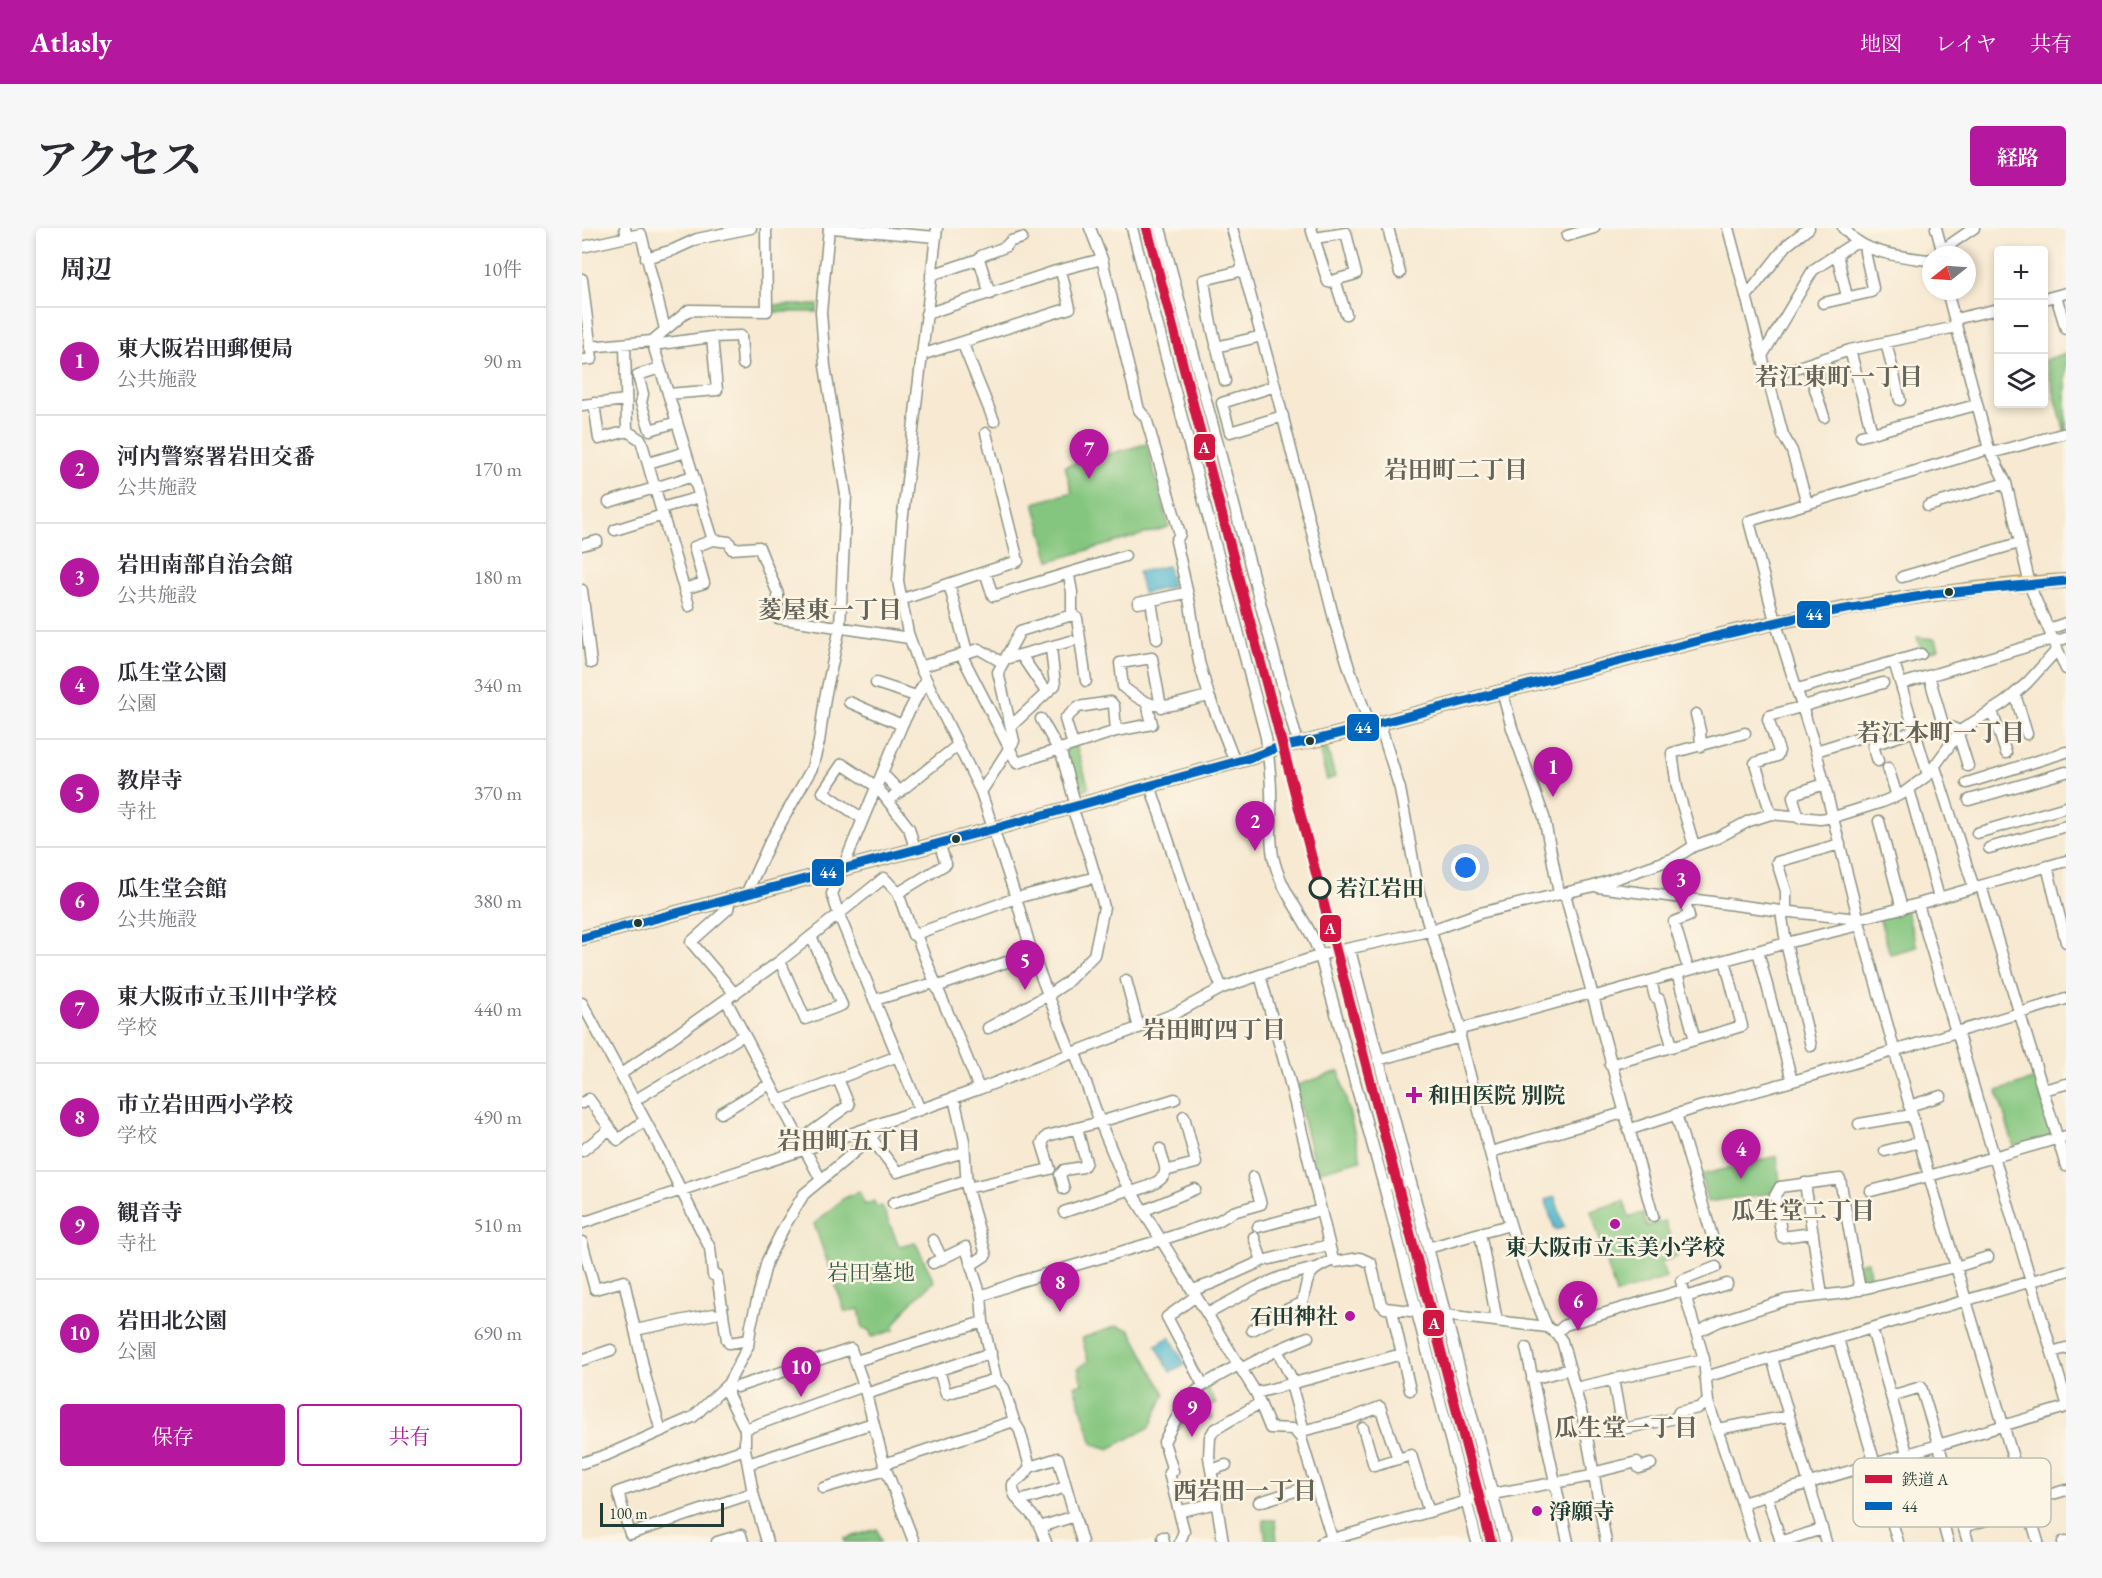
<!DOCTYPE html>
<html lang="ja">
<meta charset="utf-8">
<style>
body{margin:0;font-family:"EB Garamond","Noto Serif JP",serif;background:#f7f7f7;color:#2b2b33}
.controls{position:absolute;right:18px;top:18px;display:grid;overflow:hidden;border-radius:6px;box-shadow:0 3px 9px #0003}
.controls button{width:54px;height:54px;display:grid;place-items:center;padding:0;border:0;border-bottom:2px solid #e1e1e2;background:#fff;color:#2b2b33;font:30px sans-serif}
.compass{position:absolute;left:1340px;top:18px;width:54px;height:54px;border-radius:50%;background:#fff;box-shadow:0 3px 9px #0003;rotate:253deg}
.scale{position:absolute;left:18px;bottom:15px;width:124px;box-sizing:border-box;padding-left:6px;border:3px solid #1f3d34;border-top:0;font-size:16px;line-height:21px;white-space:nowrap;color:#1f3d34;-webkit-text-stroke:4px #fcf5e5;paint-order:stroke}
.you{position:absolute;left:884px;top:640px;width:21px;height:21px;margin:-15px;border:4px solid #fff;border-radius:50%;background:#1a73e8;box-shadow:0 0 0 9px #1a73e833}
.badge{display:grid;place-items:center;width:39px;height:39px;border-radius:50%;background:#b5179e;color:#fff;font-size:20px;font-weight:700}
.pin{position:absolute;translate:-50% -50px;filter:drop-shadow(0 2px 3px #0008)}
.pin::after{content:'';position:absolute;top:32px;width:21px;height:18px;background:inherit;clip-path:polygon(0 0,100% 0,50% 100%)}
.list{margin:0;padding:0;list-style:none}
h2{display:flex;justify-content:space-between;align-items:center;height:78px;margin:0;padding:0 24px;font-size:26px}
h2 small{font-size:20px;font-weight:400;color:#7c7c81}
.list li{display:grid;grid-template-columns:39px 1fr auto;gap:18px;align-items:center;box-sizing:border-box;height:108px;padding:0 24px;border-top:2px solid #e1e1e2}
.list b{display:block;font-size:22px;white-space:nowrap}
.list p{margin:0;font-size:20px;white-space:nowrap;color:#7c7c81}
.list em{font-size:20px;font-style:normal;color:#7c7c81}
.actions{display:flex;gap:12px;padding:18px 24px}
.actions a{flex:1;padding:14px 0;border:2px solid #b5179e;border-radius:6px;text-align:center;font-size:21px;color:#b5179e}
.actions .main{background:#b5179e;color:#fff}
.icon{flex:none;width:33px;height:33px;fill:none;stroke:currentColor;stroke-width:2;stroke-linecap:round;stroke-linejoin:round}
.map{position:relative;flex:none;width:1484px;height:1314px;overflow:hidden;border-radius:6px}
header{display:flex;align-items:center;gap:36px;box-sizing:border-box;height:84px;padding:0 30px;background:#b5179e;color:#fff}
header strong{font-size:28px}
nav{display:flex;gap:33px;margin-inline-start:auto;font-size:21px}
.intro{display:flex;align-items:center;justify-content:space-between;box-sizing:border-box;height:144px;padding:0 36px}
h1{margin:0;font-size:42px}
.button{padding:15px 27px;border-radius:6px;background:#b5179e;color:#fff;font-size:21px;font-weight:700}
main{display:flex;gap:36px;padding:0 36px}
aside{flex:1;background:#fff;border-radius:6px;box-shadow:0 3px 9px #0003}
.map>svg:first-child{display:block}
.green{fill:#84c67f;stroke:#52825a;stroke-width:1.5}
.water{fill:#51b8cf;stroke:#387a82;stroke-width:1.5}
.lines{fill:none;stroke-linecap:round;stroke-linejoin:round}
.minor-casing{stroke:#8b9383;stroke-width:13}
.major-casing{stroke:#8b9383;stroke-width:16}
.minor{stroke:#fff;stroke-width:10}
.major{stroke:#ecc569;stroke-width:14}
.bus-1-casing{stroke:#fcf5e5;stroke-width:14}
.bus-1{stroke:#0065bd;stroke-width:9}
.rail-1-casing{stroke:#fcf5e5;stroke-width:15}
.rail-1{stroke:#d21644;stroke-width:10}
.bus-dot{fill:#1f3d34;stroke:#fcf5e5;stroke-width:2}
.stop-dot{fill:#fcf5e5;stroke:#1f3d34;stroke-width:3}
.poi-dot{fill:#b5179e;stroke:#fcf5e5;stroke-width:2}
.labels{text-anchor:middle;dominant-baseline:central;stroke-width:5;stroke-linejoin:round;paint-order:stroke}
.stop-label{font-size:22px;font-weight:bold;fill:#1f3d34;stroke:#fcf5e5;text-anchor:start}
.poi-label{font-size:22px;font-weight:bold;fill:#1f3d34;stroke:#fcf5e5;text-anchor:start}
.park-label{font-size:22px;fill:#385f47;stroke:#fcf5e5}
.neighbourhood-label{font-size:24px;font-weight:bold;fill:#64645a;stroke:#fcf5e5}
.key{fill:#fcf5e5;stroke:#babeb0;stroke-width:1.5}
.key-label{font-size:16px;fill:#1f3d34}
.line-badge{stroke:#fcf5e5;stroke-width:2}
.badge-label{font-size:16px;text-anchor:middle;font-weight:bold;fill:#fff}
</style>
<header>
<strong>Atlasly</strong>
<nav><a>地図</a><a>レイヤ</a><a>共有</a></nav>
</header>
<div class="intro"><h1>アクセス</h1><a class="button">経路</a></div>
<main>
<aside>
<h2>周辺<small>10件</small></h2>
<ul class="list">
<li><span class="badge">1</span><div><b>東大阪岩田郵便局</b><p>公共施設</p></div><em>90 m</em></li>
<li><span class="badge">2</span><div><b>河内警察署岩田交番</b><p>公共施設</p></div><em>170 m</em></li>
<li><span class="badge">3</span><div><b>岩田南部自治会館</b><p>公共施設</p></div><em>180 m</em></li>
<li><span class="badge">4</span><div><b>瓜生堂公園</b><p>公園</p></div><em>340 m</em></li>
<li><span class="badge">5</span><div><b>教岸寺</b><p>寺社</p></div><em>370 m</em></li>
<li><span class="badge">6</span><div><b>瓜生堂会館</b><p>公共施設</p></div><em>380 m</em></li>
<li><span class="badge">7</span><div><b>東大阪市立玉川中学校</b><p>学校</p></div><em>440 m</em></li>
<li><span class="badge">8</span><div><b>市立岩田西小学校</b><p>学校</p></div><em>490 m</em></li>
<li><span class="badge">9</span><div><b>観音寺</b><p>寺社</p></div><em>510 m</em></li>
<li><span class="badge">10</span><div><b>岩田北公園</b><p>公園</p></div><em>690 m</em></li>
</ul>
<div class="actions"><a class="main">保存</a><a>共有</a></div>
</aside>
<div class="map">
<svg width="1484" height="1314" viewBox="0 0 1484 1314">
<rect width="100%" height="100%" fill="#fcf5e5"/>
<filter id="ink" filterUnits="userSpaceOnUse"><feTurbulence type="fractalNoise" baseFrequency=".0167" numOctaves="2"/><feDisplacementMap in="SourceGraphic" scale="12" xChannelSelector="R" yChannelSelector="G"/><feConvolveMatrix kernelMatrix="1 2 1 2 8 2 1 2 1" color-interpolation-filters="sRGB"/></filter>
<filter id="wash" filterUnits="userSpaceOnUse"><feTurbulence type="fractalNoise" baseFrequency=".008" numOctaves="4" result="noise"/><feDisplacementMap in="SourceGraphic" scale="24" xChannelSelector="R" yChannelSelector="G"/><feGaussianBlur stdDeviation="1.35" result="paint"/><feColorMatrix in="noise" values="0 0 0 0 0 0 0 0 0 0 0 0 0 0 0 0 0 1.4 0 .05"/><feComposite in="paint" operator="in"/></filter>
<g filter="url(#wash)">
<rect width="100%" height="100%" fill="#f7e9d2"/>
<path class="green" d="M189,77H236L235,84H189Z
M1484,125V204H1483L1463,132Z
M1251,130L1258,152L1243,156L1237,134Z
M564,216L587,299L468,333L452,275L490,264L483,238Z
M1335,409L1354,411L1357,421L1340,426Z
M494,517L507,560L493,564L481,521Z
M745,519L753,549L745,552L738,525Z
M1324,682L1335,719L1308,726L1297,688Z
M757,843L779,932L734,944L713,858Z
M1454,851L1471,908L1432,919L1415,863Z
M1195,928L1198,955L1190,965L1125,974L1119,947Z
M277,963L283,977L292,973L294,979L300,978L317,1018L333,1014L352,1053L325,1079L311,1099L312,1102L290,1109L287,1102L281,1101L277,1081L263,1084L232,996L261,971Z
M1042,973L1047,989L1061,985L1065,998L1083,993L1095,1029L1079,1034L1084,1050L1034,1066L1009,983Z
M1286,1033L1289,1055L1280,1057L1276,1035Z
M535,1098L548,1102L583,1166L568,1199L527,1221L511,1216L492,1158L500,1155L496,1140L506,1133L500,1110Z
M624,1158L634,1175L625,1179L630,1190L626,1192L623,1184L606,1187L598,1201L592,1199L602,1180Z
M681,1292H693L695,1314H684Z
M295,1301L299,1314H263L262,1311Z"/>
<path class="water" d="M586,338L590,359L561,365L556,344Z
M973,969L982,999L973,1002L963,972Z
M588,1109L603,1136L588,1144L574,1117Z"/>
</g>
<g filter="url(#ink)">
<g class="lines">
<g class="minor-casing">
<path id="minor" d="M250,0L354,9
M355,0L320,295L316,353L326,405L338,439L399,564L434,670L450,725L489,826
M508,0L520,31L557,182L564,190L598,306L594,313L608,376L617,434L627,468
M550,0L684,509C686,527 689,546 689,564C690,586 687,606 691,628C699,667 727,692 738,728L802,958L895,1314
M578,0L713,505
M650,0L693,158L753,395L768,443L788,497
M729,0L744,48L746,54L774,46L764,5L733,10
M806,0L818,45
M1146,0L1201,207L1210,223L1225,275
M1261,0C1266,4 1270,10 1275,13C1292,26 1324,29 1345,32L1349,31
M1354,0L1360,22
M985,8L1012,0
M45,9L59,6L83,101
M0,19L45,9L43,0
M1255,26L1265,69
M1356,27L1360,22L1392,0
M64,30L91,22L115,11L169,0
M397,31L399,28L423,19L429,13L440,10
M349,47L397,31L408,66
M0,51L10,131L0,132
M753,52L764,86
M1365,63L1407,221L1424,255L1449,361L1484,441
M1474,68L1484,101
M1164,69L1205,17L1227,0
M1462,71L1484,65
M1241,75L1289,64L1291,60L1283,24V18
M344,86L474,43L520,31
M1373,91L1416,81
M70,113L131,312L147,314L150,321L177,319L196,366V390L327,410
M380,114L412,193
M1304,114L1318,172
M43,116L45,203L59,212L107,378
M71,117L130,109L159,108L161,136
M7,119L70,113L107,82L185,83L184,0
M634,119L680,108
M1268,122L1290,205
M339,127L488,80L479,43
M1180,128L1231,42L1275,13
M1225,136L1242,189
M78,140L56,147L61,166L59,175L68,202L95,194
M1186,149L1268,122L1374,99
M643,153L628,91L622,52L662,42
M693,158L640,175L648,204L701,188
M86,166L135,162L130,109
M12,175L17,211L45,203
M0,177L44,172
M1279,208L1394,177
M1407,221L1167,293L1192,389L1234,523L1278,697L1347,948L1456,1314
M1409,225L1484,205
M66,235L104,224
M27,274L111,248
M1346,278L1424,255
M79,280L118,269
M33,302L81,287
M0,317L15,313
M403,344L411,368L543,328
M1320,349L1437,315
M367,356L385,424
M102,361L122,355L112,319L131,312
M0,362L9,435
M321,371L436,333L404,205
M569,373L575,411
M556,375L604,365
M490,387L495,390L504,453
M1467,401L1484,395
M1472,414L1484,410
M379,426L435,535L534,503L532,478L529,474L496,479L483,491L491,517
M439,427L464,464
M423,431L489,413
M1312,434L1346,547
M338,439L397,421L421,435
M1347,448L1361,496L1378,503
M294,455L334,468
M1319,456L1471,411
M1216,461L1339,426
M920,463L930,500L962,589L977,665
M1433,466L1445,506
M267,474L320,497
M579,479L570,430L538,435L541,459C577,488 585,477 627,468L653,534
M1410,483L1424,525
M1114,486L1118,503L1119,518
M459,491L476,521
M797,494L818,561L837,665L879,801L878,809C904,907 925,1005 965,1099
M429,498L473,457L469,420
M534,503L570,496L565,475
M1376,506L1386,538
M1293,516L1291,518L1296,533
M1234,523L1285,507L1291,508L1293,516L1333,503
M1353,539L1392,660
M1306,540L1315,568
M300,545L318,564
M1385,555L1484,524
M568,557L617,705L640,760
M1327,561L1357,670
M399,564L432,513L416,444L438,403L490,387V364L487,348
M1387,572L1484,544
M306,573L376,517
M1189,586L1173,535L1195,528L1197,523L1186,491L1187,488L1301,455
M1217,590L1211,570L1214,565L1243,556
M281,591L241,564L260,536L295,559L327,600L333,621
M1297,593L1320,681
M1395,605L1484,579
M357,615L364,636L316,665L331,707L434,670L514,649
M1112,618L1095,559L1090,525L1163,505
M1407,620L1484,598
M1465,638L1484,714
M1399,658L1484,938
M1016,659L1199,683L1276,691L1336,676L1484,633
M164,666L187,616L230,540L237,514L243,470L258,399L264,267L243,138L239,84L247,0
M983,666L1071,988
M1102,670L1107,688L1092,694L1104,734
M145,671L147,676L146,681L109,714L153,766
M1336,676L1374,804
M1199,683L1204,715L1229,818
M1204,684V663L1195,634L1258,616
M334,706C353,759 378,809 397,861
M768,722L923,1314
M1176,723L1210,853
M198,733L223,791L260,777L229,708
M1095,745L1113,812
M678,747L706,847L751,1032L753,1034L778,1030L789,1035L799,1076L803,1080L965,1099L974,1105L980,1113L984,1127L1003,1198L1024,1314
M544,752L557,800
M1069,753L1073,769L1077,771L1090,818
M354,759L450,725
M1010,769L1204,715L1278,697
M292,772L352,755
M0,775L78,920L128,1020L131,1047H135L145,1112L147,1115L167,1112
M406,800L466,767L484,755L512,727L522,679L508,630L492,585V571L478,521
M879,801L1009,765
M1375,803L1484,1172
M493,825L518,894L542,952L674,1165L688,1200L711,1201L719,1210L751,1314
M796,832L878,809
M1028,837L1160,798L1143,732
M39,846L198,733L302,650L316,665
M1461,862L1484,856
M372,870L382,913L385,960L404,1027L389,1037L399,1068L401,1094L414,1151L422,1160L432,1193L438,1203L448,1239L476,1230L500,1314
M53,872L162,807
M196,873L316,828
M0,875L7,871L36,912L63,892
M1327,878L1359,868
M338,882L257,687L250,666L320,497L343,453
M139,885L188,856
M1094,886L1133,1018
M1277,896L1330,887
M1046,902L1117,879L1225,849L1484,771
M289,910L315,944L382,924
M217,913L267,877L256,851
M0,923L28,901
M1303,923L1338,914
M909,924L1041,885
M583,943L614,935L602,888
M239,952L289,910L293,905
M1223,955L1240,1067
M802,958L827,952
M385,960L468,941L460,915L465,908L518,894L593,871
M482,961L478,947L482,942L501,939L504,934L495,901
M1289,963L1347,948L1484,908
M549,964C559,961 579,956 583,945C585,939 579,928 578,921
M311,975L385,952
M561,983L613,961
M482,984L548,961
M0,995L257,910L397,861L592,786L640,760L678,747L746,725L847,703L898,685L1012,658L1093,630L1112,618L1135,610L1167,593L1189,586L1238,591L1252,589L1300,574L1320,566L1346,547L1378,503L1423,474L1445,455L1475,422
M676,999L739,982
M1231,1005L1200,1009L1193,968L1198,959L1258,951L1278,1062
M351,1012L360,1031
M0,1014L13,1061L42,1053L64,1151L79,1203
M846,1020L898,1005
M680,1033L747,1017
M351,1035L384,1019L389,1037
M1134,1039L1099,1053L1122,1131L1126,1174L1160,1275L1484,1179
M611,1062L631,1055L680,1033L672,1009
M399,1068L436,1054L579,1012L636,993L651,984L679,976L671,949
M614,1068L585,1089L621,1157
M1104,1069L1145,1056
M810,1082L828,1162
M625,1086L675,1059L699,1049L733,1040
M915,1093L898,1005L928,997
M1290,1101L1325,1225
M53,1102L132,1086
M670,1102L688,1093L690,1088L720,1075C727,1048 723,1044 751,1032
M1115,1104L1138,1093L1204,1072L1263,1065L1374,1039L1406,1029
M974,1105L983,1097L1101,1062
M1256,1111L1316,1314
M944,1120L986,1314
M695,1122L712,1155L820,1126
M1470,1124L1484,1120
M1190,1130L1244,1314
M0,1132L29,1122
M274,1133L401,1094
M659,1141L695,1122L726,1109
M357,1142L364,1166L414,1151
M1123,1149L1484,1043
M950,1151L988,1141
M1031,1151L1040,1201L1094,1190L1097,1184L1116,1180L1126,1174
M146,1156V1167L163,1201V1221L171,1265L185,1314
M709,1156L722,1203
M155,1159L269,1121L282,1158L302,1236L332,1314
M993,1160L1122,1131
M674,1165L712,1155
M284,1166L409,1125
M1309,1168L1339,1159L1386,1314
M781,1200L792,1238L829,1227L847,1284
M163,1201L282,1158
M1135,1201L1207,1188
M716,1204L767,1191L798,1179L816,1231
M163,1221L36,1264L48,1306L171,1265
M0,1235L27,1226L111,1189L146,1156L166,1118L169,1097L185,1033L202,999L222,966L239,952L144,772
M166,1236L291,1195
M302,1236L432,1193
M448,1239L444,1245L431,1256C429,1271 446,1280 454,1292C458,1298 461,1307 464,1314
M629,1242L644,1237
M1010,1245L1055,1234L1057,1240L1069,1236
M1378,1255L1434,1238
M241,1260L304,1242
M1185,1268L1199,1314
M438,1273L484,1259
M677,1274L733,1257
M1444,1274L1484,1262
M1160,1275L1172,1314
M1388,1281L1442,1265
M598,1283L635,1275
M1360,1291L1366,1314
M458,1299L493,1288
M1381,1299L1446,1279
M581,1309L582,1314
M135,1314L159,1307L161,1314
M598,1314L602,1303L587,1245L591,1243L582,1214C592,1194 602,1173 619,1159C630,1151 645,1144 656,1137
M641,1314L627,1229L628,1209L632,1202L678,1175
M740,1314L910,1266L1010,1248
M1198,1314L1240,1301
M1481,1314L1484,1313"/>
</g>
<g class="major-casing">
<path id="major" d="M0,710L411,601L671,529L697,519L729,513L1131,409C1245,381 1367,360 1484,353"/>
</g>
<use href="#minor" class="minor"/>
<use href="#major" class="major"/>
<g class="bus-1-casing">
<path id="bus-1" d="M0,710L411,601L671,529L697,519L729,513L1131,409L1218,389L1351,366L1484,353"/>
</g>
<use href="#bus-1" class="bus-1"/>
<g class="rail-1-casing">
<path id="rail-1" d="M565,0L909,1314"/>
</g>
<use href="#rail-1" class="rail-1"/>
</g>
</g>
<g class="bus-dot">
<circle cx="1367" cy="364" r="5"/>
<circle cx="728" cy="513" r="5"/>
<circle cx="374" cy="611" r="5"/>
<circle cx="56" cy="695" r="5"/>
</g>
<circle class="stop-dot" cx="738" cy="660" r="10"/>
<g class="poi-dot">
<path d="M829 858h6v6h6v6h-6v6h-6v-6h-6v-6h6z"/>
<circle cx="1033" cy="996" r="6"/>
<circle cx="768" cy="1088" r="6"/>
<circle cx="955" cy="1283" r="6"/>
</g>
<g class="labels">
<g class="stop-label">
<text x="754" y="660">若江岩田</text>
</g>
<g class="poi-label">
<text x="846" y="867">和田医院 別院</text>
<text x="1033" y="1019" text-anchor="middle">東大阪市立玉美小学校</text>
<text x="756" y="1088" text-anchor="end">石田神社</text>
<text x="967" y="1283">淨願寺</text>
</g>
<g class="park-label">
<text x="289" y="1044">岩田墓地</text>
</g>
<g class="neighbourhood-label">
<text x="1257" y="148">若江東町一丁目</text>
<text x="874" y="241">岩田町二丁目</text>
<text x="248" y="381">菱屋東一丁目</text>
<text x="1359" y="504">若江本町一丁目</text>
<text x="632" y="801">岩田町四丁目</text>
<text x="267" y="912">岩田町五丁目</text>
<text x="1221" y="982">瓜生堂二丁目</text>
<text x="1044" y="1199">瓜生堂一丁目</text>
<text x="663" y="1262">西岩田一丁目</text>
</g>
</g>
<rect x="1271" y="1230" width="198" height="69" rx="9" class="key"/>
<rect x="1283" y="1247" width="27" height="8" fill="#d21644"/>
<rect x="1283" y="1274" width="27" height="8" fill="#0065bd"/>
<g class="key-label">
<text x="1320" y="1257">鉄道 A</text>
<text x="1320" y="1284">44</text>
</g>
<g class="line-badge">
<rect x="611" y="205" width="23" height="28" rx="6" fill="#d21644"/>
<rect x="1214" y="372" width="35" height="29" rx="6" fill="#0065bd"/>
<rect x="764" y="485" width="34" height="29" rx="6" fill="#0065bd"/>
<rect x="229" y="630" width="34" height="29" rx="6" fill="#0065bd"/>
<rect x="737" y="686" width="23" height="29" rx="6" fill="#d21644"/>
<rect x="840" y="1081" width="23" height="28" rx="6" fill="#d21644"/>
</g>
<g class="badge-label">
<text x="622" y="225">A</text>
<text x="1232" y="392">44</text>
<text x="781" y="505">44</text>
<text x="246" y="650">44</text>
<text x="748" y="706">A</text>
<text x="852" y="1101">A</text>
</g>
</svg>
<div class="controls">
<button>+</button>
<button>−</button>
<button><svg class="icon" aria-label="layers" viewBox="0 0 24 24"><path d="M12 4l9 5-9 5-9-5zM3 14l9 5 9-5"/></svg></button>
</div>
<svg class="compass" viewBox="-18 -18 36 36"><path d="M0-13l5 13h-10z" fill="#e53935"/><path d="M0 13l5-13h-10z" fill="#7c7c81"/></svg>
<div class="scale">100 m</div>
<div class="you"></div>
<div class="pin badge" style="left:971px;top:569px">1</div>
<div class="pin badge" style="left:673px;top:623px">2</div>
<div class="pin badge" style="left:1099px;top:681px">3</div>
<div class="pin badge" style="left:1159px;top:951px">4</div>
<div class="pin badge" style="left:443px;top:762px">5</div>
<div class="pin badge" style="left:996px;top:1103px">6</div>
<div class="pin badge" style="left:507px;top:251px">7</div>
<div class="pin badge" style="left:478px;top:1084px">8</div>
<div class="pin badge" style="left:610px;top:1209px">9</div>
<div class="pin badge" style="left:219px;top:1169px">10</div>
</div>
</main>
